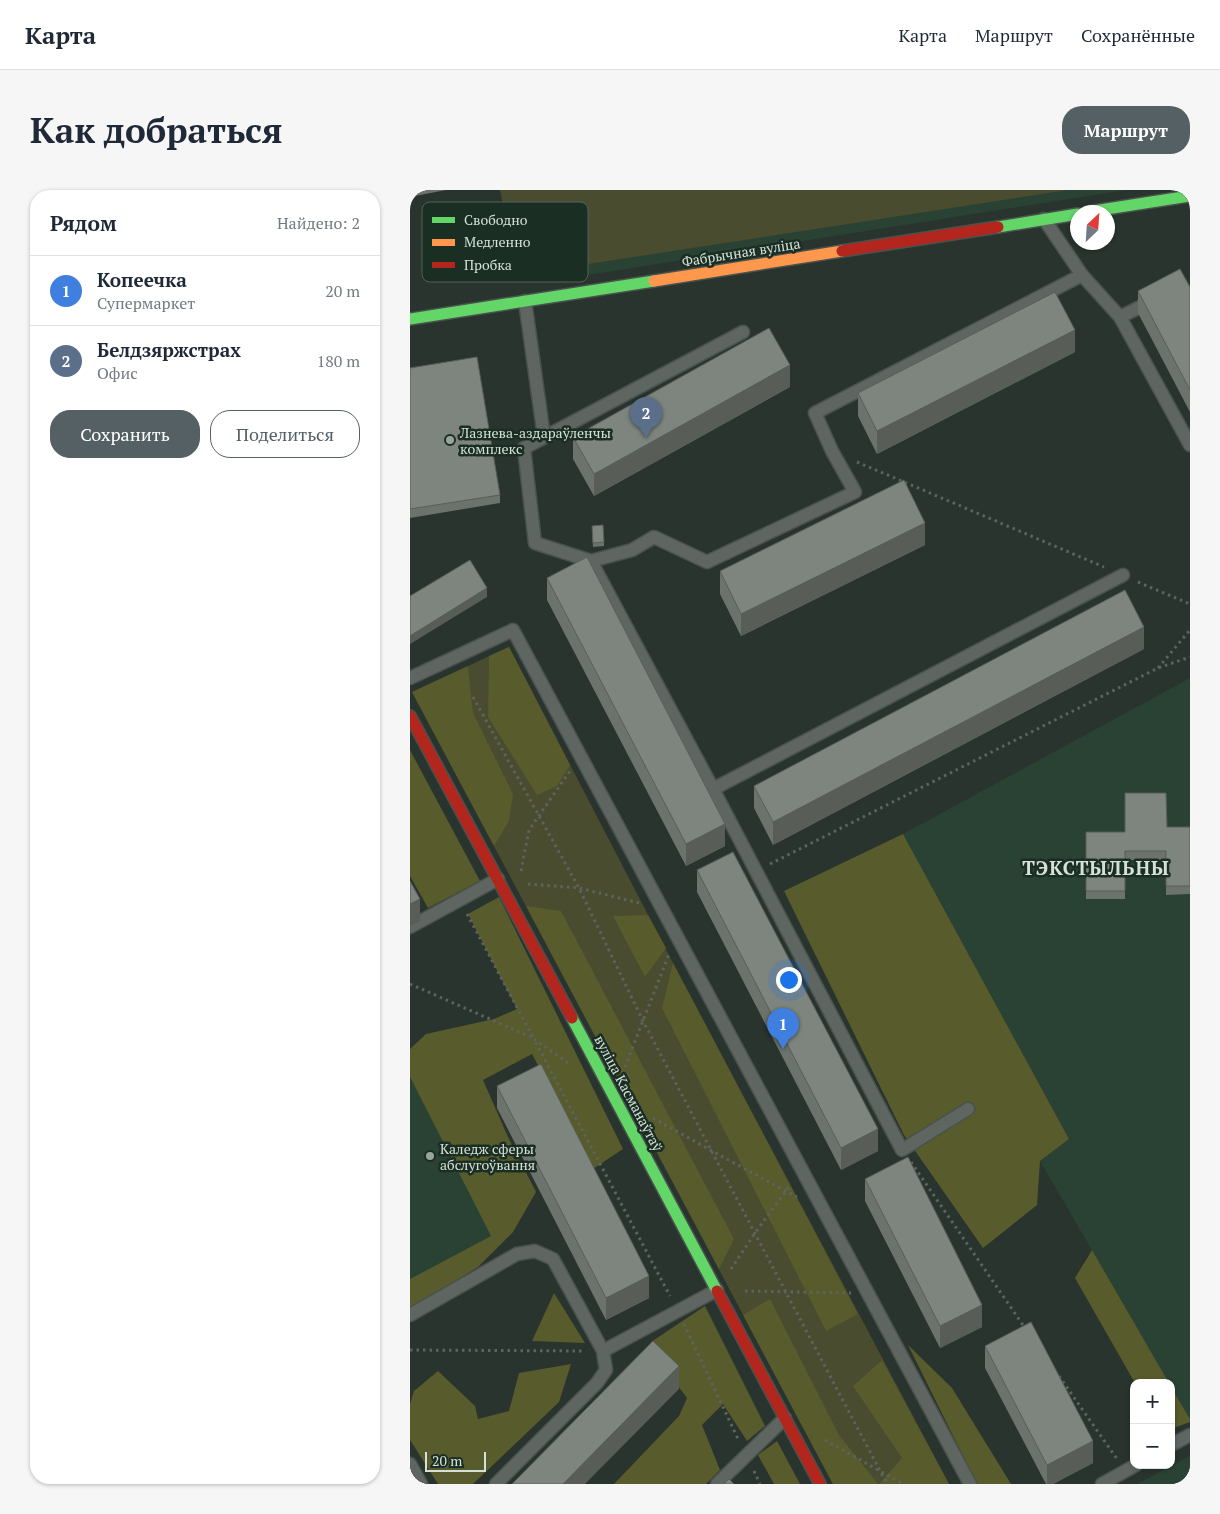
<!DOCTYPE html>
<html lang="ru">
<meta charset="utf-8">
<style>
body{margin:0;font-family:"PT Serif",serif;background:#f6f6f7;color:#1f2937}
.controls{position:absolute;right:15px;bottom:15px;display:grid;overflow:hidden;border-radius:10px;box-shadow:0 1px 4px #0004}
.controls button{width:45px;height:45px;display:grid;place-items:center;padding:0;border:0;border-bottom:1px solid #e0e1e3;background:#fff;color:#1f2937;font:25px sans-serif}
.compass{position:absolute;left:660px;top:15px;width:45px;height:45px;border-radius:50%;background:#fff;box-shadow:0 1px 4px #0004;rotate:25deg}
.scale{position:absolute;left:15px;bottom:12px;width:61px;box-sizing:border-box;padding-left:5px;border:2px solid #d4e0d8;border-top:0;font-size:14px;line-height:18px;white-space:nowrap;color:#d4e0d8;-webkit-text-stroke:4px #1b2e23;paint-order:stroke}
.you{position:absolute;left:378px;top:789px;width:18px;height:18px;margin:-12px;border:4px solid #fff;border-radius:50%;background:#1a73e8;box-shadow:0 0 0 8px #1a73e833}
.badge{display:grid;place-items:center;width:32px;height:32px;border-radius:50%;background:#556064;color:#fff;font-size:16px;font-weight:700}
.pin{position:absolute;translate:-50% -41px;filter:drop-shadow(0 1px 2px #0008)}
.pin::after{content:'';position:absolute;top:26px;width:18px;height:15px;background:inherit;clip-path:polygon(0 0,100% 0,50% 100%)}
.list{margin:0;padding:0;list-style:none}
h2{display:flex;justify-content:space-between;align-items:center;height:65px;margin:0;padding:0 20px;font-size:21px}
h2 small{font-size:16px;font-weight:400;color:#747a83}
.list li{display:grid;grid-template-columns:32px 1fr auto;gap:15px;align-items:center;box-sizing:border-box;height:70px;padding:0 20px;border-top:1px solid #e0e1e3}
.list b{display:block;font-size:19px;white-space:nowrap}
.list p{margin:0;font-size:16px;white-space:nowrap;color:#747a83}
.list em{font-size:16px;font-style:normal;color:#747a83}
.actions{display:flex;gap:10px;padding:15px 20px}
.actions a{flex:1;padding:11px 0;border:1px solid #556064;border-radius:20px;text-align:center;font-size:18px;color:#556064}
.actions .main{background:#556064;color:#fff}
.map{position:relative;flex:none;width:780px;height:1294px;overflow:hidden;border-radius:20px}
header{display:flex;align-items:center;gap:30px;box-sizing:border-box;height:70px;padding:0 25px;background:#fff;border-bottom:1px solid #e0e1e3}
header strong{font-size:24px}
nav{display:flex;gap:28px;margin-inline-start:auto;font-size:18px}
.intro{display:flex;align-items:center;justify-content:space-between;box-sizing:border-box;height:120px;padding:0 30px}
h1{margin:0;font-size:35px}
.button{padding:12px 22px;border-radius:20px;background:#556064;color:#fff;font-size:18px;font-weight:700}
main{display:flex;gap:30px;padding:0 30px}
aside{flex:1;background:#fff;border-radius:20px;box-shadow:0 1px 4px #0004}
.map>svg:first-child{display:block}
.built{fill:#294234}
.green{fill:#494c2e}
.forest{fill:#585b2b}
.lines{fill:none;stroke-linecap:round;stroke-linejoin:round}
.lane-casing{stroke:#49524d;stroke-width:15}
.fast-casing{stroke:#49524d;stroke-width:14}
.slow-casing{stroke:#49524d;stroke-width:14}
.jam-casing{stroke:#49524d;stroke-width:14}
.path{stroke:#5d6460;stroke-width:3;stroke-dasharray:2.5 4;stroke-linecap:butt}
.lane{stroke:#5f6661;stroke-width:12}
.fast{stroke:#63d668;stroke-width:11}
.slow{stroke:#ff974d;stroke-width:11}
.jam{stroke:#b3261e;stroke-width:11}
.wall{fill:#6c726c}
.shaded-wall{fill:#585d58}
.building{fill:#7e857e;stroke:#585d58}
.poi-dot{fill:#98a49c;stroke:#1b2e23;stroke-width:2}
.labels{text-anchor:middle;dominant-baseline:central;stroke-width:5;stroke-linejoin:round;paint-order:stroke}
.street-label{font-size:14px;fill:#d4e0d8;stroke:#1b2e23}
.poi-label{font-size:14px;fill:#d4e0d8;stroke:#1b2e23;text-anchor:start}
.district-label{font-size:19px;font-weight:bold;letter-spacing:1px;fill:#d4e0d8;stroke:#1b2e23}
.key{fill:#1b2e23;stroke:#526359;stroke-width:1}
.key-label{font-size:14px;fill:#d4e0d8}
</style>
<header>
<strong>Карта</strong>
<nav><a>Карта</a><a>Маршрут</a><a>Сохранённые</a></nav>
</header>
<div class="intro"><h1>Как добраться</h1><a class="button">Маршрут</a></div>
<main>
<aside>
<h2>Рядом<small>Найдено: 2</small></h2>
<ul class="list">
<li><span class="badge" style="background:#3f7fe0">1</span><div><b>Копеечка</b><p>Супермаркет</p></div><em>20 m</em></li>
<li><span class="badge" style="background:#5c6f8a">2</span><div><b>Белдзяржстрах</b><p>Офис</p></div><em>180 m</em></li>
</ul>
<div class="actions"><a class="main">Сохранить</a><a>Поделиться</a></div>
</aside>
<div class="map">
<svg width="780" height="1294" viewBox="0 0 780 1294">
<rect width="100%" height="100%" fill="#29342e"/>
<path class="built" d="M113,0H716L140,91Z
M780,488V1229L761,1197V1193H759L630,971L659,949L493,644Z
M0,887L81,1046L0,1089Z
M780,1266V1294H727Z"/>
<path class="green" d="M90,0H658L107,85Z
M99,457L263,773L539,1294H423L2,502Z"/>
<path class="forest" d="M99,457L160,575L147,596L127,605L78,527L79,466Z
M58,476L63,523L103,604L99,631L84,656L2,502Z
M0,560L70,691L18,718L0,686Z
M493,644L659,949L630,971L627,1015L573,1058L494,945L374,701Z
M89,707L213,959L183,979L122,864L73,890L98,947L126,1002L103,1042L68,1077L0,1119V1089L81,1046L0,887V859L16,844L84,829L107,819L58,724Z
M116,716L151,721L324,1049L309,1079Z
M238,725L256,758L235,787L203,726Z
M263,773L448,1124L416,1141L252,818Z
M682,1060L759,1193H725L665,1088Z
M144,1103L175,1153L122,1151Z
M360,1109L429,1245L468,1294H423L333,1125Z
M295,1116L355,1236L337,1251L313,1214L292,1235L310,1280L296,1294H204L269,1226L277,1208L248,1169L241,1152Z
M498,1155L542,1198L601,1294H567Z
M472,1170L539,1294H469L492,1268L443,1196Z
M161,1174L149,1212L63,1294H28L0,1250V1214L4,1201L28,1181L65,1216L68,1229L99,1221L109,1183Z
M761,1197L780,1229V1232L761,1239Z
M367,1251L390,1294H364L348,1265Z"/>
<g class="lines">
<g class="lane-casing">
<path id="lane" d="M634,29L672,85L710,127L742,111
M115,111L134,247
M710,127L780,255
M181,371L125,353L114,258L333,142
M0,488L103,440L560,1294
M303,599L713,385
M0,737L88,689
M558,919L492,960L303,599L181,371L222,360L244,347L297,372L445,302L422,261L405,223L672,85
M0,1125L107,1064L125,1061L143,1069L193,1161L196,1180L187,1193L86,1294
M193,1161L307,1100
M761,1255L780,1245
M0,1274L11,1294
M307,1294L375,1228
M692,1294L726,1275"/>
</g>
<g class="fast-casing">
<path id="fast" d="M677,22L780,6
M588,37L668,24
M0,129L244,91
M162,828L307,1101"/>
</g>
<g class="slow-casing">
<path id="slow" d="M244,91L432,61"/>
</g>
<g class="jam-casing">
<path id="jam" d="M432,61L588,37
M0,526L162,828
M307,1101L410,1294"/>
</g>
<path class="path" d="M447,272L694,377
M728,392L780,414
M748,478L780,440
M63,507L169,698L233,831L477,1294
M360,674L748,478L780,467
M111,681L119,640L160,581
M118,694L169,698L229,713
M57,724L124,849
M0,794L123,848
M158,873L124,849L260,1106
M215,877L259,764
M243,928L302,961L387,1007
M501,972L615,1138
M321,1079L345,1043L381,994
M335,1101L441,1103
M274,1134L329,1251
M0,1160L175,1161
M649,1186L707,1269
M415,1250L493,1294
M344,1281L350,1294"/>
<use href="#lane" class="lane"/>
<use href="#fast" class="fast"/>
<use href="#slow" class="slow"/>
<use href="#jam" class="jam"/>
</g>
<path class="wall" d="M0,0H36L0,7Z
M780,97V222L728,123V101Z
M665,162L467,264L448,226V203Z
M0,178L90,305V313L0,328Z
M380,197L184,306L163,269V247Z
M182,340L194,352V356L183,357Z
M515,355L331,446L310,404V381Z
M137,388L315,656L276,676L137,410Z
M734,459L363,655L344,618V596Z
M757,637H780V704L756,705V670H715V709H676V642H715Z
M287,680L468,961L431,980L287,702Z
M87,896L239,1108L196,1130L87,918Z
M455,989L572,1137L530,1158L455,1011Z
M575,1156L683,1273L643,1294H636L575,1178Z"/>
<path class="shaded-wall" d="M665,140V162L467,264V241Z
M380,175V197L184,306V284Z
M515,333V355L331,446V424Z
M77,398V407L0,454V446Z
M734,437V459L363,655V632Z
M315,634V656L276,676V654Z
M10,709V731L0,736V714Z
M468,939V961L431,980V958Z
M239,1086V1108L196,1130V1108Z
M572,1115V1137L530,1158V1136Z
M269,1176V1199L175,1294H153Z
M683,1251V1273L643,1294H637V1275Z"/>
<path class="building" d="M770,79L780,97V200L728,101Z
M645,102L665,140L467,241L448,203Z
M359,138L380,175L184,284L163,247Z
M67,167L90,305L0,319V178Z
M494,290L515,333L331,424L310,381Z
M193,335L194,352L183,353L182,336Z
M177,367L315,634L276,654L137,388Z
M60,370L77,398L0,446V406Z
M715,400L734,437L363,632L344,596Z
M715,603H756L757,637H780V696H756V661H715V701H676V642H715Z
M323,662L468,939L431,958L287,680Z
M0,691L10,709L0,714Z
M131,874L239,1086L196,1108L87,896Z
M498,967L572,1115L530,1136L455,989Z
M621,1132L683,1251L637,1275L575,1156Z
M243,1151L269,1176L153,1294H102Z
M319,1289L324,1294H314Z"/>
<g class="poi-dot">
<circle cx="40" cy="250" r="5"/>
<circle cx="20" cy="966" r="5"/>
</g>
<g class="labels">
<g class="street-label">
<text transform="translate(331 62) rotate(-9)">Фабрычная вуліца</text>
<text transform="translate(219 903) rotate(62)">вуліца Касманаўтаў</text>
</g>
<g class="poi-label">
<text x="50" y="242">Лазнева-аздараўленчы<tspan x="50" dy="16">комплекс</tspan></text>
<text x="30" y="958">Каледж сферы<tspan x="30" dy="16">абслугоўвання</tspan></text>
</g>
<g class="district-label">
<text x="686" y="677">ТЭКСТЫЛЬНЫ</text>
</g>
</g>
<rect x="12" y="12" width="166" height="80" rx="8" class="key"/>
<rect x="22" y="27" width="23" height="6" fill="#63d668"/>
<rect x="22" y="49" width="23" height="7" fill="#ff974d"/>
<rect x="22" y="72" width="23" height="6" fill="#b3261e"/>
<g class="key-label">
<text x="54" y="35">Свободно</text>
<text x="54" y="57">Медленно</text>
<text x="54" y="80">Пробка</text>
</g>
</svg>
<div class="controls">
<button>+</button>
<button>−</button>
</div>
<svg class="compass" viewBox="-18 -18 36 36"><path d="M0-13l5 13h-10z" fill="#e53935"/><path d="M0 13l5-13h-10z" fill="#747a83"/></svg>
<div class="scale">20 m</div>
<div class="you"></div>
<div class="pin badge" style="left:373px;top:859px;background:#3f7fe0">1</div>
<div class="pin badge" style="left:236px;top:248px;background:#5c6f8a">2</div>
</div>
</main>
